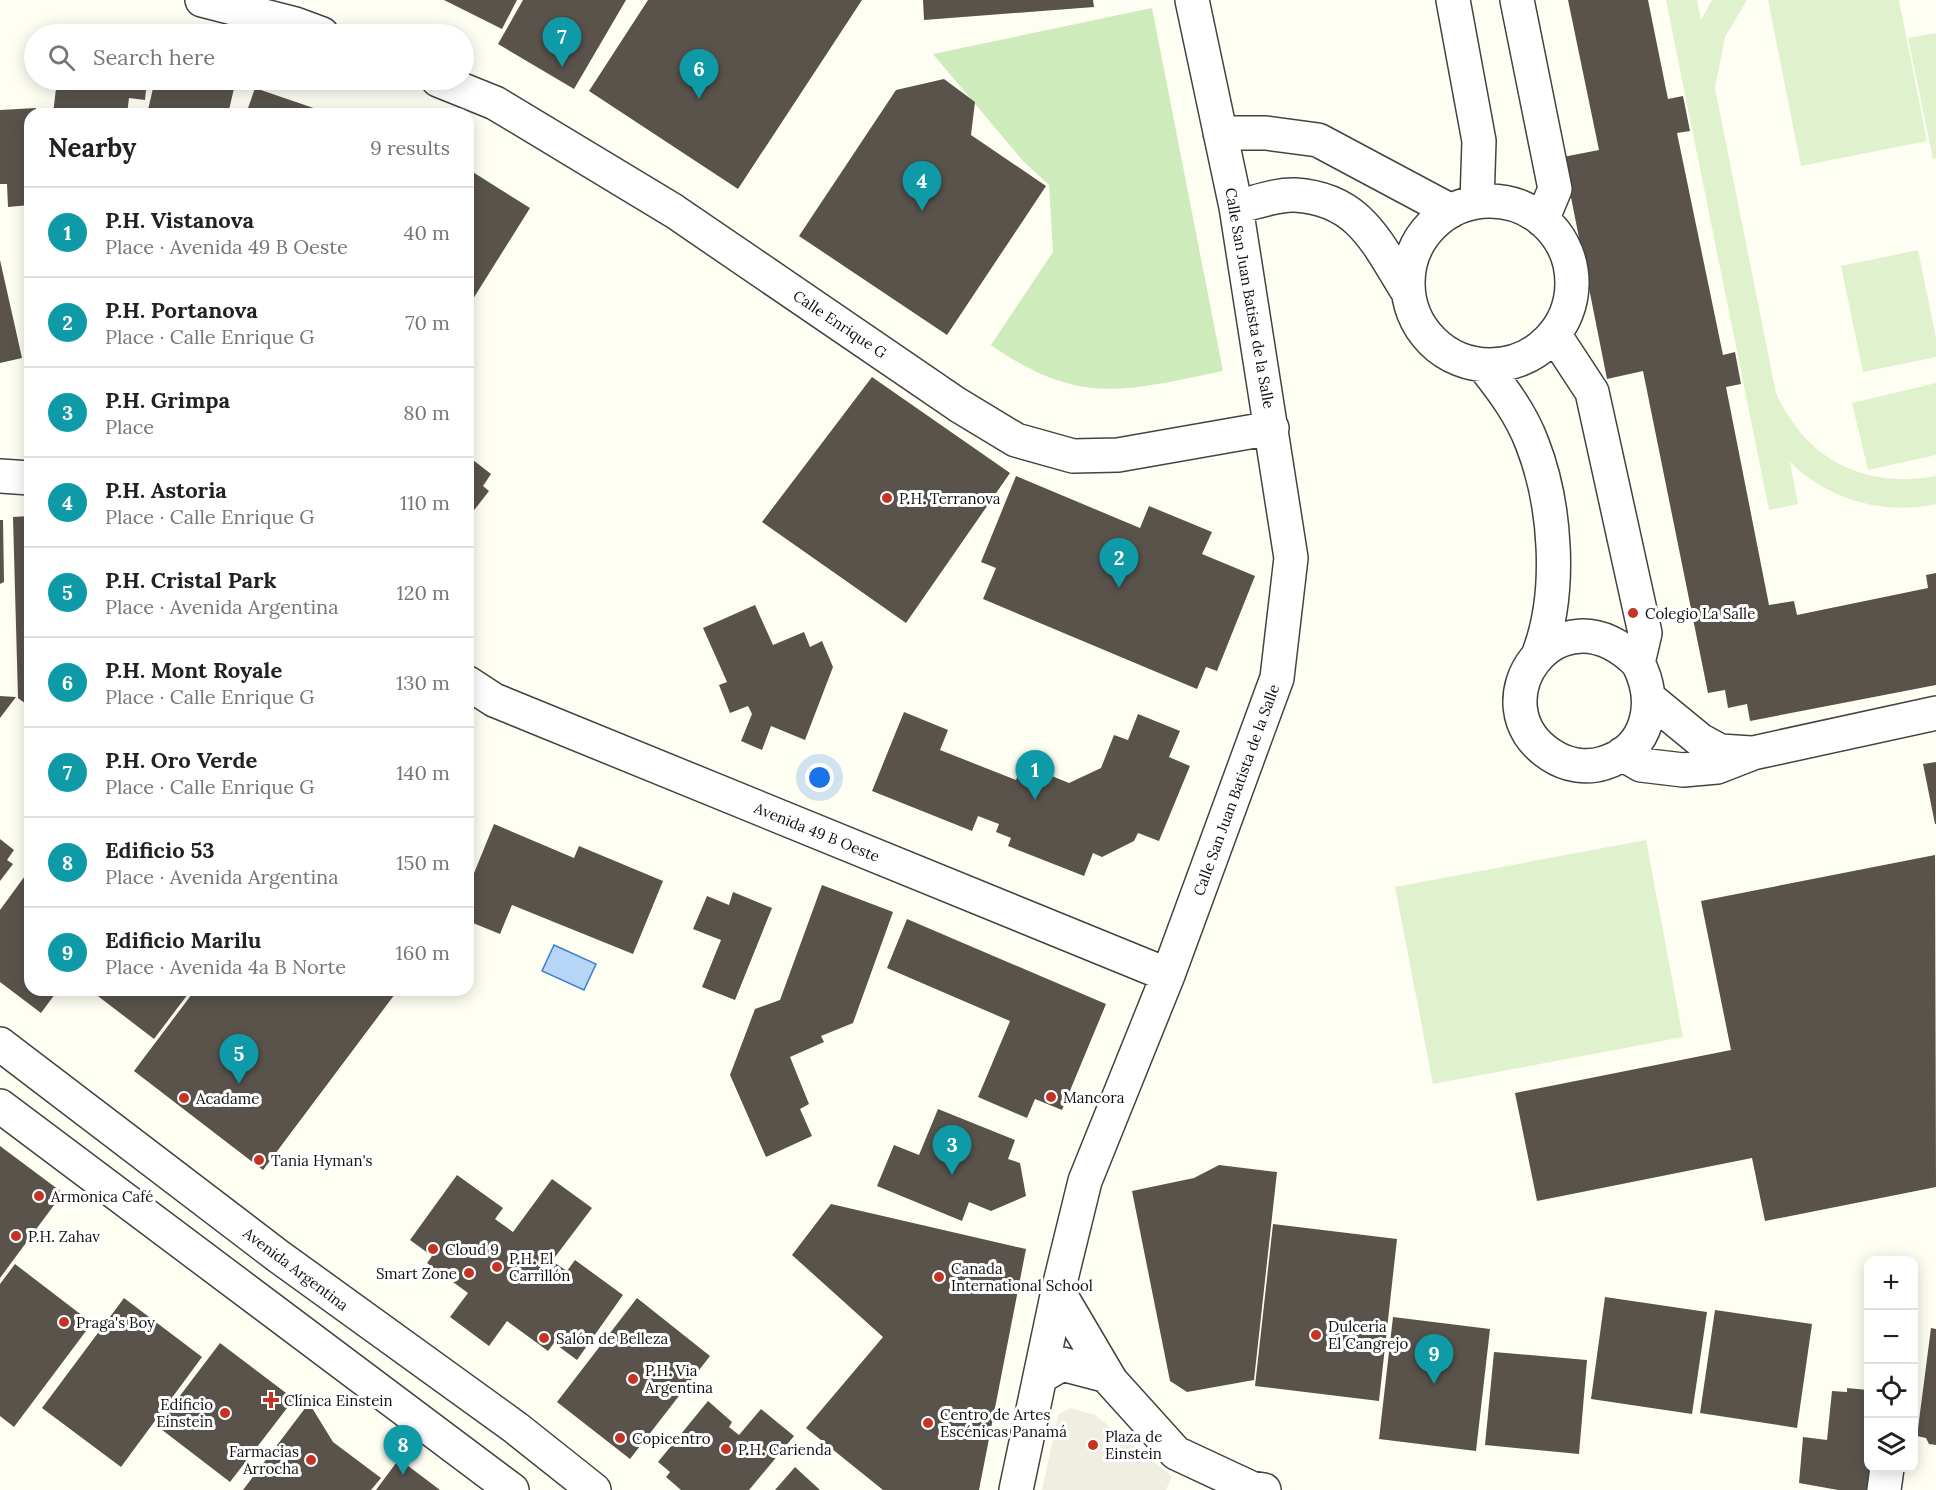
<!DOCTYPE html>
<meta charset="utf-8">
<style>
body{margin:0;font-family:Lora,serif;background:#f6f6f6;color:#222}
.controls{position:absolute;right:18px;bottom:18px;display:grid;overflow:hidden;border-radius:12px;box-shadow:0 3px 15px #0003}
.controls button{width:54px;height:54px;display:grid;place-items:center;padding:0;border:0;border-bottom:2px solid #e0e0e0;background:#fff;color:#222;font:30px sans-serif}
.you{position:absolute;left:820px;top:778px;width:21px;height:21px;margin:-15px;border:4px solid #fff;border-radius:50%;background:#1a73e8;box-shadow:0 0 0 9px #1a73e833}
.badge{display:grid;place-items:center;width:39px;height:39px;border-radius:50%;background:#2563eb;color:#fff;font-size:20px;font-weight:700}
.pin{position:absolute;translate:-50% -50px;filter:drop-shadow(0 2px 3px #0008)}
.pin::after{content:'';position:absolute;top:32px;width:21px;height:18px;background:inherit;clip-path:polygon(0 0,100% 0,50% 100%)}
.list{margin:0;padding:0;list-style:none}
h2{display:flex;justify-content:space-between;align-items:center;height:78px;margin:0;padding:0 24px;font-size:26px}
h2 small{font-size:20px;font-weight:400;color:#767676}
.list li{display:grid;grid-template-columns:39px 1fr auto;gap:18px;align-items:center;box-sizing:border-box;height:90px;padding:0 24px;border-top:2px solid #e0e0e0}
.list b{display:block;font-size:22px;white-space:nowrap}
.list p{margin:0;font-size:20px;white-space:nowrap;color:#767676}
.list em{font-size:20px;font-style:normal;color:#767676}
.icon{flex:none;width:33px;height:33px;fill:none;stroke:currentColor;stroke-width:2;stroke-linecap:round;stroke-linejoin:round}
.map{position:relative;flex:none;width:1936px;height:1490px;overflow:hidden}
.search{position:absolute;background:#fff;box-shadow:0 3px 15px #0003;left:24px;top:24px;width:450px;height:66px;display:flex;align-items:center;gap:15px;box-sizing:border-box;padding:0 21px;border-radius:33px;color:#767676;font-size:22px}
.panel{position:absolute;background:#fff;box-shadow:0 3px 15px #0003;left:24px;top:108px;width:450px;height:888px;border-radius:18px}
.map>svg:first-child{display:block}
.green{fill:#cdebbb}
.pitch{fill:#dff2cd}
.plaza{fill:#f0eee0}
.water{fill:#b6d5f7;stroke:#3c7fd0;stroke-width:1.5}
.building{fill:#59534c}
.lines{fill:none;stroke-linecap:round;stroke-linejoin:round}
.minor-casing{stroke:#434343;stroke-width:36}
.minor{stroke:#fff;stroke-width:33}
.poi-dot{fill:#c33424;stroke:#fff;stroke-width:2}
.labels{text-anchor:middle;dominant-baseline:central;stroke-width:6;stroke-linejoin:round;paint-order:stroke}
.street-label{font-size:15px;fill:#101010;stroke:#fff}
.poi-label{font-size:15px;fill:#101010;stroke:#fff;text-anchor:start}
</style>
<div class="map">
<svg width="1936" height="1490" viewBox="0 0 1936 1490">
<rect width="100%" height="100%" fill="#fffef2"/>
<path class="green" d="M1152,8L1223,371C1124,391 1080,407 991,345L1053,252L1049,185L1023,161L933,54Z"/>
<path class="pitch" d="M1666,0H1697L1701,20L1712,0H1747L1725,37L1715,88L1776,393C1806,460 1864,489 1936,476V504C1884,516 1827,499 1790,462L1798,504L1769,510Z
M1768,0H1899L1927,141L1801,166Z
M1936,33V158L1933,159L1908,38Z
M1918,250L1936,338V357L1863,372L1841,266Z
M1936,383V455L1868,470L1852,403Z
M1646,840L1683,1037L1433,1084L1395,887Z"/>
<path class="plaza" d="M1070,1408L1095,1415L1172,1476L1166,1490H1042L1058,1415Z"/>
<path class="water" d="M554,945L596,964L584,990L542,971Z"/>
<path class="building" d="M444,0H517L502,29Z
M523,0H626L574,89L498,44Z
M648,0H862L738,189L589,91Z
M923,0H1093L1094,7L924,20Z
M1568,0H1648L1668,99L1683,96L1690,131L1677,133L1723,355L1735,352L1741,384L1726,387L1769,605L1794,601L1797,615L1928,588L1926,575L1936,573V685L1750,721L1747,704L1728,708L1725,690L1708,693L1643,371L1607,379L1563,157L1599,150Z
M944,79L975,102L971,135L1046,186L947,335L799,236L896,90Z
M57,80H147L145,100L129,98L127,114H53Z
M155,80H236L228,114H147Z
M255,88L331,114H246Z
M36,108V114H30V205L8,207L7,184H0V110Z
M468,169L530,208L468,307Z
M0,260L22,358L0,363Z
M872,377L1010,473L906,623L762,522Z
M468,456L491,474L483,486L489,491L468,518Z
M1016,476L1140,528L1149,506L1212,532L1202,554L1255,576L1217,671L1206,667L1197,689L983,599L996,568L981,562Z
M30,516V707L18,698L13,517Z
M0,520H3L4,582L0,584Z
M755,605L773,645L804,632L810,647L822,641L833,667L805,740L771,726L762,750L741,741L752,714L748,706L730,713L719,685L727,682L703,628Z
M0,696L16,697L0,718Z
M904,712L948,730L940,750L1016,780L1019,773L1034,779L1037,770L1069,783L1101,768L1114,735L1128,740L1138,714L1180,731L1169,757L1190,766L1159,841L1138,833L1134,841L1102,857L1093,853L1084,876L1008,846L1011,838L996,832L999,824L978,816L972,831L872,791Z
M1936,762V824H1935L1923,764Z
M494,824L574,858L579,846L663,881L633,954L512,905L500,934L468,921V888Z
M0,839L14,850L7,860L13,864L0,881Z
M1935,855L1936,1187L1765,1221L1752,1158L1537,1201L1515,1093L1731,1050L1701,901Z
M30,869V990H58L41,1013L0,982V910Z
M822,885L893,912L853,1023L821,1036L824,1042L790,1057L809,1104L800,1109L812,1136L766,1157L730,1075L755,1009L780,1000Z
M733,892L772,908L735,1000L702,987L721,940L693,929L707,896L729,905Z
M907,919L1106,1004L1062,1110L1035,1099L1027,1118L978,1097L1010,1021L887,968Z
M90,990H191L154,1039Z
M195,990H398L263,1170L134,1071Z
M938,1109L1015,1140L1008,1159L1020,1163L1026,1196L991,1211L969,1202L962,1221L877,1186L894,1145L919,1155Z
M0,1146L63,1193L0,1278Z
M1219,1165L1277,1172L1254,1380L1187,1392L1170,1381L1132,1191L1194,1178Z
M457,1175L503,1208L495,1219L513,1232L552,1179L592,1208L552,1261L567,1271L575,1260L623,1295L577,1360L554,1343L548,1351L507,1321L489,1346L450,1317L468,1293L427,1263L432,1256L410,1240Z
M831,1204L1026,1249L979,1490H883L806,1428L883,1337L792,1255Z
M1273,1224L1397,1239L1379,1401L1255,1386Z
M15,1264L92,1323L14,1427L0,1416V1284Z
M1605,1297L1707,1312L1692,1414L1591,1399Z
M124,1298L202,1357L121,1467L42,1408Z
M637,1298L710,1356L630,1459L557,1402Z
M1715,1310L1812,1324L1797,1428L1700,1413Z
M1393,1317L1490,1329L1476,1451L1379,1439Z
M1931,1328L1936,1329V1445L1929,1444L1926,1438L1917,1436Z
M220,1343L294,1399L230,1482L157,1426Z
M1494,1352L1587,1360L1579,1454L1485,1445Z
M1847,1388L1868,1390V1468H1880L1878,1490H1838L1799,1483L1803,1437L1827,1440L1832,1391L1847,1392Z
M708,1401L732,1422L729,1427L739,1435L761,1409L794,1436L749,1490H681L666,1477L670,1472L658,1462Z
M309,1403L333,1442L381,1478L371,1490H243Z
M399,1459L440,1490H376Z
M795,1467L820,1490H775Z"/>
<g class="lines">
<g class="minor-casing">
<path id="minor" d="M202,0L295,24L322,34
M1453,0L1479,141L1477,202
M1517,0L1555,189L1542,220
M438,80L495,103L674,211L958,405L1016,440L1073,456L1118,455L1272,428
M1220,133H1266L1318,140L1451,211
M1408 283a82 82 0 1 1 164 0a82 82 0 1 1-164 0Z
M1236,207C1254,203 1277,194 1295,195C1359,199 1376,241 1406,289
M1554,334L1592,392L1645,633L1638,663C1658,701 1650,749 1604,763C1586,769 1566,765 1551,755C1473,705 1557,582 1638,663
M1484,366C1503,390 1521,414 1532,443C1556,504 1562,592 1539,653
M0,476L30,478
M468,683L494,700L1168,975
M1650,699L1700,740L1720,751L1751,753
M1622,754L1641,765L1683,770L1717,767L1753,753L1936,713
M0,1044L278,1256L516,1428L594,1490
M0,1106L512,1490
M1058,1291L1111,1381L1176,1453L1251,1488L1264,1490
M1040,1377L1062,1364L1108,1376
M1016,1490L1058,1291L1085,1181L1168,975L1277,678L1291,558L1236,207L1192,0
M1884,1490L1887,1468"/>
</g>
<use href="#minor" class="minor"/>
</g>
<g class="poi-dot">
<circle cx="887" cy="498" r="6"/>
<circle cx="1633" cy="613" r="6"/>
<circle cx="1051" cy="1097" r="6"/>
<circle cx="184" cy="1098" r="6"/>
<circle cx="259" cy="1160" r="6"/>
<circle cx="39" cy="1196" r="6"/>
<circle cx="16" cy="1236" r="6"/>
<circle cx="433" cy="1249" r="6"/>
<circle cx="497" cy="1267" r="6"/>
<circle cx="469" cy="1273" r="6"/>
<circle cx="939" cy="1277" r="6"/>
<circle cx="64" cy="1322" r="6"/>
<circle cx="1316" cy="1335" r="6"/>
<circle cx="544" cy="1338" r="6"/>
<circle cx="633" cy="1379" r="6"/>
<path d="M268 1391h6v6h6v6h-6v6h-6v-6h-6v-6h6z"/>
<circle cx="225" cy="1413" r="6"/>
<circle cx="928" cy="1423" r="6"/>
<circle cx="620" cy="1438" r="6"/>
<circle cx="1093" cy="1445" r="6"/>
<circle cx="726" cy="1449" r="6"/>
<circle cx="311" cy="1460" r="6"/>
</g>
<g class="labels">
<g class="street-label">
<text transform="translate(1250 298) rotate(80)">Calle San Juan Batista de la Salle</text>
<text transform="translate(840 324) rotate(34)">Calle Enrique G</text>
<text transform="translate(1236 790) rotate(-70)">Calle San Juan Batista de la Salle</text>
<text transform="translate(817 832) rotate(22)">Avenida 49 B Oeste</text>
<text transform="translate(296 1269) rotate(37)">Avenida Argentina</text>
</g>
<g class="poi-label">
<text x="899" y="498">P.H. Terranova</text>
<text x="1645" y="613">Colegio La Salle</text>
<text x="1063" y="1097">Mancora</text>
<text x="196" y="1098">Acadame</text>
<text x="271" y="1160">Tania Hyman's</text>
<text x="51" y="1196">Armonica Café</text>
<text x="28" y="1236">P.H. Zahav</text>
<text x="445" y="1249">Cloud 9</text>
<text x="509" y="1258">P.H. El<tspan x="509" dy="17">Carrillón</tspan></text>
<text x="951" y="1268">Canada<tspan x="951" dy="17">International School</tspan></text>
<text x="457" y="1273" text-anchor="end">Smart Zone</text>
<text x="76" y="1322">Praga's Boy</text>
<text x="1328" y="1326">Dulceria<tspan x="1328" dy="17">El Cangrejo</tspan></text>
<text x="556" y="1338">Salón de Belleza</text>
<text x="645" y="1370">P.H. Via<tspan x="645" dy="17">Argentina</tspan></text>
<text x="284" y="1400">Clínica Einstein</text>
<text x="213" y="1404" text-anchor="end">Edificio<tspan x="213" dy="17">Einstein</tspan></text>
<text x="940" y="1414">Centro de Artes<tspan x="940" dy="17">Escénicas Panamá</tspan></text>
<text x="1105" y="1436">Plaza de<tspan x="1105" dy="17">Einstein</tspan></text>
<text x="632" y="1438">Copicentro</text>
<text x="738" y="1449">P.H. Carienda</text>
<text x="299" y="1451" text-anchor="end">Farmacias<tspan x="299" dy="17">Arrocha</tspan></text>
</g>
</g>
</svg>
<div class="controls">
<button>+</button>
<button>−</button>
<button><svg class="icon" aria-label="locate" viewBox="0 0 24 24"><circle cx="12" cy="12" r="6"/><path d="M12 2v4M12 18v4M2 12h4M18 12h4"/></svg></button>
<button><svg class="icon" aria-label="layers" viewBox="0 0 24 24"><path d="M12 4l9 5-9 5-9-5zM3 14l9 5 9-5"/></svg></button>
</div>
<div class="you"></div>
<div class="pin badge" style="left:1035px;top:800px;background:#0f9aa8">1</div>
<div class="pin badge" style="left:1119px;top:588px;background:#0f9aa8">2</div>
<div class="pin badge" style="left:952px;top:1175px;background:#0f9aa8">3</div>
<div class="pin badge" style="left:922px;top:211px;background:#0f9aa8">4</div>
<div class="pin badge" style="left:239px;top:1084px;background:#0f9aa8">5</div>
<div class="pin badge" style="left:699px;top:99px;background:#0f9aa8">6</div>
<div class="pin badge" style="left:562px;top:67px;background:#0f9aa8">7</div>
<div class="pin badge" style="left:403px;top:1475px;background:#0f9aa8">8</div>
<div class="pin badge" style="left:1434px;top:1384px;background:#0f9aa8">9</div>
<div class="search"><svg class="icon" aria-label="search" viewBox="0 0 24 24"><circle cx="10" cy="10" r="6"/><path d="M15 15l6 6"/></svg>Search here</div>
<section class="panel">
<h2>Nearby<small>9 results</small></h2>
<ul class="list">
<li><span class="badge" style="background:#0f9aa8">1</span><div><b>P.H. Vistanova</b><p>Place · Avenida 49 B Oeste</p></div><em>40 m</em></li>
<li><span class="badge" style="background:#0f9aa8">2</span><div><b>P.H. Portanova</b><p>Place · Calle Enrique G</p></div><em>70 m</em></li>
<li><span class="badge" style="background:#0f9aa8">3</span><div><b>P.H. Grimpa</b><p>Place</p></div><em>80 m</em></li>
<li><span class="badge" style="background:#0f9aa8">4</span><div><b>P.H. Astoria</b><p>Place · Calle Enrique G</p></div><em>110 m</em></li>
<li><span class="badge" style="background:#0f9aa8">5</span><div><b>P.H. Cristal Park</b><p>Place · Avenida Argentina</p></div><em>120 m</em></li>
<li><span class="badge" style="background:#0f9aa8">6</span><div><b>P.H. Mont Royale</b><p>Place · Calle Enrique G</p></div><em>130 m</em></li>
<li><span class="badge" style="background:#0f9aa8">7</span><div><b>P.H. Oro Verde</b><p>Place · Calle Enrique G</p></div><em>140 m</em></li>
<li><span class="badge" style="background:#0f9aa8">8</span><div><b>Edificio 53</b><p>Place · Avenida Argentina</p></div><em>150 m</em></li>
<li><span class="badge" style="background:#0f9aa8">9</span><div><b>Edificio Marilu</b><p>Place · Avenida 4a B Norte</p></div><em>160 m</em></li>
</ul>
</section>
</div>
